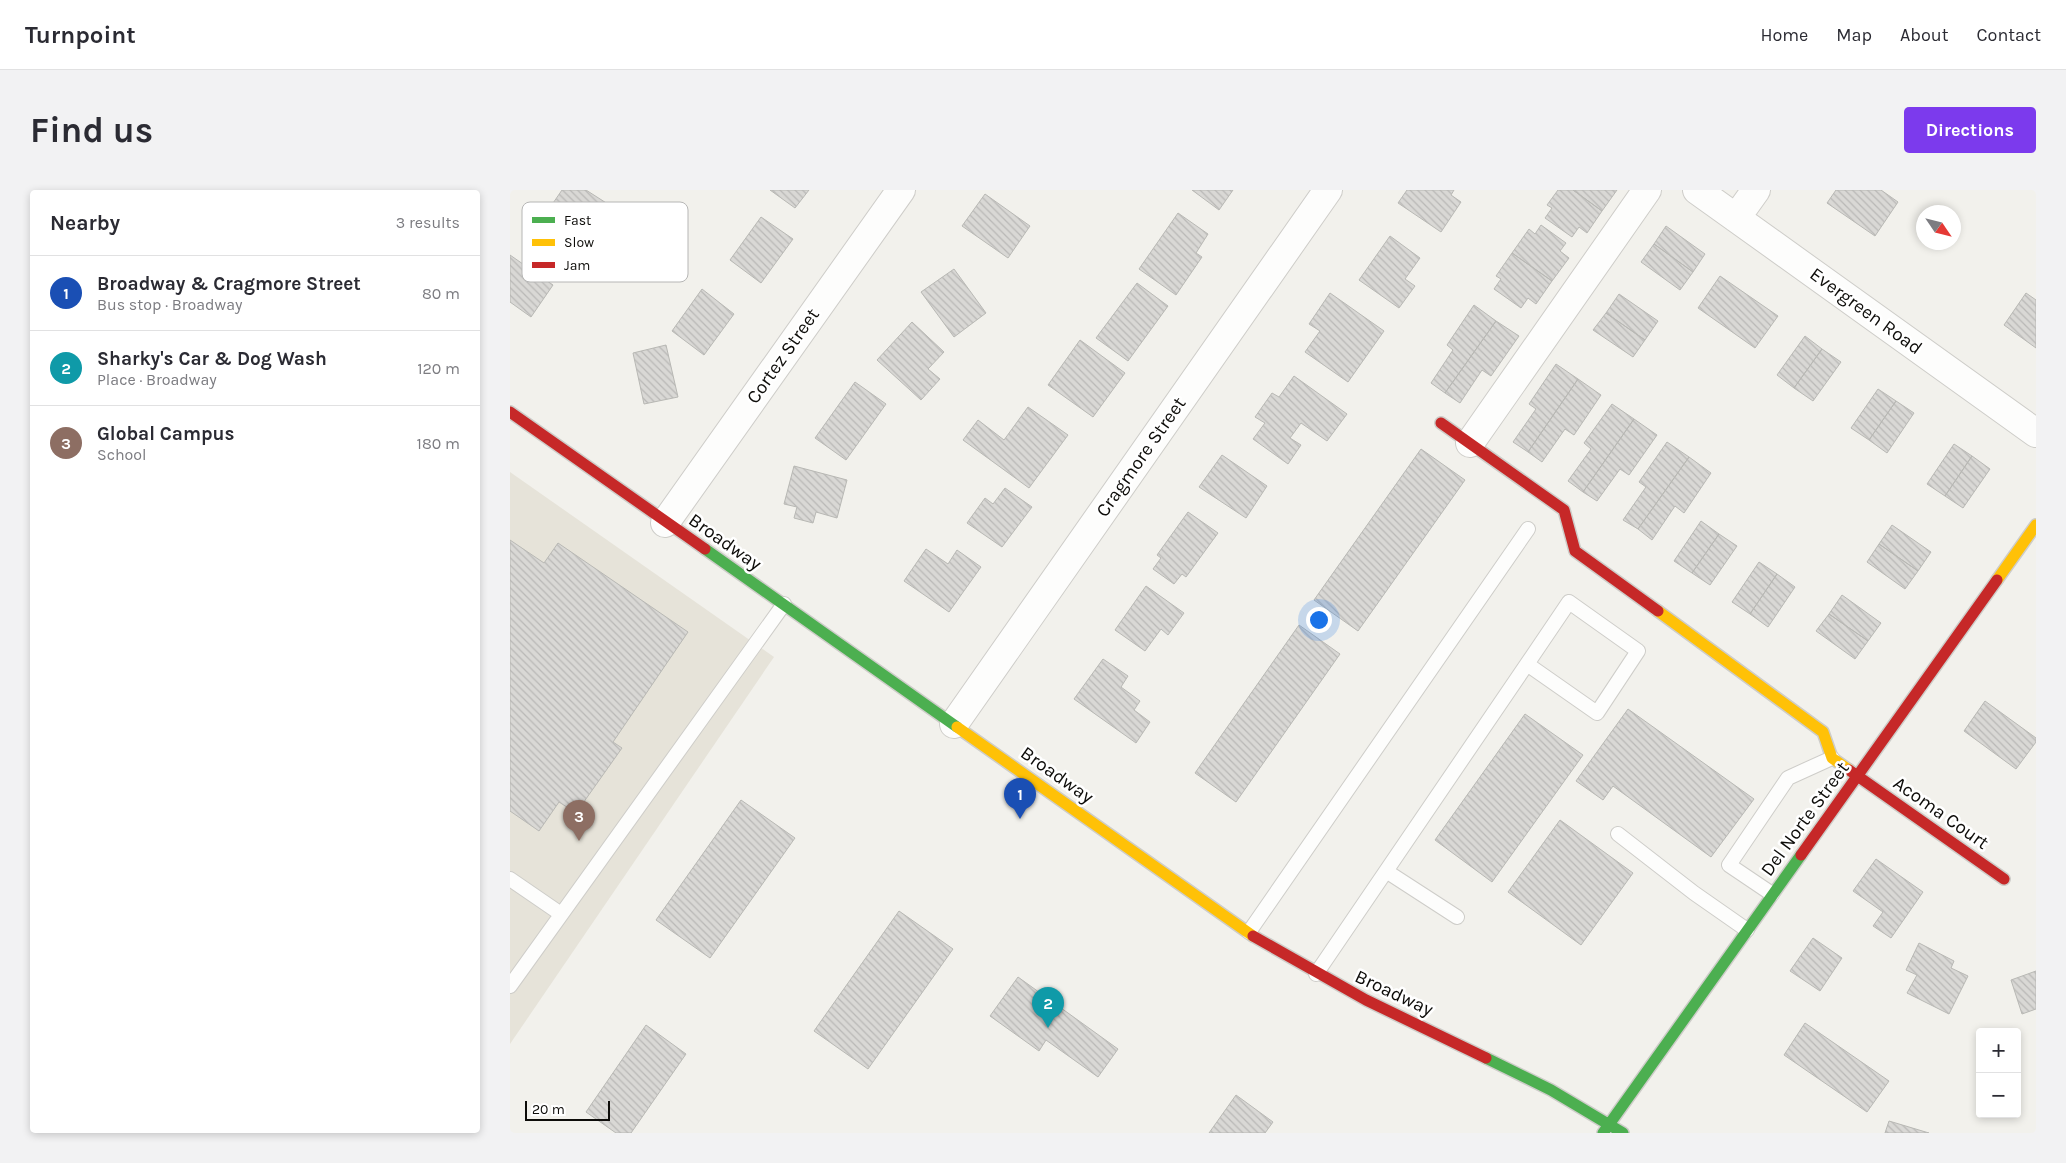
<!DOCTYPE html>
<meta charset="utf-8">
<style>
body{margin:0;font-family:Karla,sans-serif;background:#f2f2f3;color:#2b2b33}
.controls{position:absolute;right:15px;bottom:15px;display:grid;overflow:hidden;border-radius:5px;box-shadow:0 2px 8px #0003}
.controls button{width:45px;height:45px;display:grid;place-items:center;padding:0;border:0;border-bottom:1px solid #e1e1e2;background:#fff;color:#2b2b33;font:25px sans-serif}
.compass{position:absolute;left:1406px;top:15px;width:45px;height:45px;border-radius:50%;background:#fff;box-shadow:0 2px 8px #0003;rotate:125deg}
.scale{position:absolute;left:15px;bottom:12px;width:85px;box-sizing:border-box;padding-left:5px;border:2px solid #0d0c09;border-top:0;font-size:14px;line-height:18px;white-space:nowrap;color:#0d0c09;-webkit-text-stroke:4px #fff;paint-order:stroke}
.you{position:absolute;left:808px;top:429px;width:18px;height:18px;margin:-12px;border:4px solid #fff;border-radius:50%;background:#1a73e8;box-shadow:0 0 0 8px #1a73e833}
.badge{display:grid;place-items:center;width:32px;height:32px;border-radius:50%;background:#7c3aed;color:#fff;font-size:16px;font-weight:700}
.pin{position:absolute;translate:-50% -41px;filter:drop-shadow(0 1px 2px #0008)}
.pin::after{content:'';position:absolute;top:26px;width:18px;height:15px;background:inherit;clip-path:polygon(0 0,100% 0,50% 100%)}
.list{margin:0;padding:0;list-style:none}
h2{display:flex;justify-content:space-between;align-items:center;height:65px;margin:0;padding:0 20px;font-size:21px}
h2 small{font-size:16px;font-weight:400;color:#7c7c81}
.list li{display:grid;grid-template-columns:32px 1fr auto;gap:15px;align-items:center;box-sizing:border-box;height:75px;padding:0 20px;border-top:1px solid #e1e1e2}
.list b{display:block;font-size:19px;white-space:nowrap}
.list p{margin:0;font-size:16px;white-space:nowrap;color:#7c7c81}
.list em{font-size:16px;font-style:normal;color:#7c7c81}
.map{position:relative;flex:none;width:1526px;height:943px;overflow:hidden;border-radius:5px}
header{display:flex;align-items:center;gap:30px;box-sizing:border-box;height:70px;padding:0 25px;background:#fff;border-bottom:1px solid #e1e1e2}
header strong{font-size:24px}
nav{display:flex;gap:28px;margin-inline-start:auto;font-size:18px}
.intro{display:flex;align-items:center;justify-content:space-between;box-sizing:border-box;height:120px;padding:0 30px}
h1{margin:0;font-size:35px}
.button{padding:12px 22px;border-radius:5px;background:#7c3aed;color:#fff;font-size:18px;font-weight:700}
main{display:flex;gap:30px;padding:0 30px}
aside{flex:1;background:#fff;border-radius:5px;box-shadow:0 2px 8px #0003}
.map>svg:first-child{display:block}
.built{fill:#e6e3d9}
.building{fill:url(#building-back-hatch);stroke:#b8b8b4}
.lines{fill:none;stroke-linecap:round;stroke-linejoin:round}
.lane-casing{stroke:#cecdc9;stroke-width:16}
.street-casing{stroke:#cecdc9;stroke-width:30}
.fast-casing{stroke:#cecdc9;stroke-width:14}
.slow-casing{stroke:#cecdc9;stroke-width:14}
.jam-casing{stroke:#cecdc9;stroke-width:14}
.lane{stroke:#fdfdfc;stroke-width:14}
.street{stroke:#fdfdfc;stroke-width:28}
.fast{stroke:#4caf50;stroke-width:11}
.slow{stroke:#ffc107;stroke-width:11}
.jam{stroke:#c62828;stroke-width:11}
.labels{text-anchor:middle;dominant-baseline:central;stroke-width:5;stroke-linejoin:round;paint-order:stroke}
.street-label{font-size:19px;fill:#0d0c09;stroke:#fff}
.key{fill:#fff;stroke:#b6b6b5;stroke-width:1}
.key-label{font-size:14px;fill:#0d0c09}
</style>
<header>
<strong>Turnpoint</strong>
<nav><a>Home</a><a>Map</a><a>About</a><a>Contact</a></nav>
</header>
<div class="intro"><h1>Find us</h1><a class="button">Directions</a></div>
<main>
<aside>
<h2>Nearby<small>3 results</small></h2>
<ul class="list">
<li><span class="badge" style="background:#1a4fb4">1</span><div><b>Broadway &amp; Cragmore Street</b><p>Bus stop · Broadway</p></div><em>80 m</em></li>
<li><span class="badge" style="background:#0f9aa8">2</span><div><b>Sharky's Car &amp; Dog Wash</b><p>Place · Broadway</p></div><em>120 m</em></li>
<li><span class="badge" style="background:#8d6e63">3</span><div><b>Global Campus</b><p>School</p></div><em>180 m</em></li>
</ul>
</aside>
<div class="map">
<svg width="1526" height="943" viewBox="0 0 1526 943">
<defs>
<pattern id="building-back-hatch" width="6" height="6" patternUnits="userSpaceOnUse" patternTransform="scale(1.25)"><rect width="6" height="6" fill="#d9d8d5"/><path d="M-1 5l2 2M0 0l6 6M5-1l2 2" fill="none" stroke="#b9b8b6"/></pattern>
</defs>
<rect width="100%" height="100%" fill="#f2f1ec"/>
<path class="built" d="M0,282L264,467L0,854Z"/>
<path class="building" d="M52,0H76L101,16L69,63L28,35Z
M260,0H299L285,18Z
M682,0H723L709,20Z
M897,0H944L941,5L951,12L931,42L888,13Z
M1048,0H1063L1092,21L1077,43L1069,37L1062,47L1035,28L1042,18L1037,15Z
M1063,0H1107L1092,21Z
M1326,0H1371L1388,12L1365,46L1317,13Z
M475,4L520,36L498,68L452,36Z
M668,23L698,44L686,63L692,67L666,105L629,79Z
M251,27L283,49L251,93L220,70Z
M1031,35L1056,53L1050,61L1059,68L1042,91L1002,63L1019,39L1025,44Z
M1156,36L1195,64L1183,82L1144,54Z
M880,46L910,68L895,89L905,96L889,118L849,90Z
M1144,54L1183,82L1170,100L1131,72Z
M1002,63L1042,91L1026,114L1018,108L1011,118L984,99L991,89L986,86Z
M0,65L43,95L21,127L0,112Z
M444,79L476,123L444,147L411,102Z
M1210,86L1268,126L1245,158L1188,118Z
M627,93L658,116L618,171L586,148Z
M192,99L224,124L194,165L162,141Z
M820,103L874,141L838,192L795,162L810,141L799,134Z
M1516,103L1526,110V158L1494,135Z
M1109,104L1148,131L1135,150L1096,123Z
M964,115L986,131L935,203L921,193L943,160L937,155Z
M1096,123L1135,150L1123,167L1083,140Z
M986,131L1009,146L981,186L972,180L950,213L935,203Z
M402,132L434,162L418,179L430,189L411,210L367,170Z
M1295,146L1312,159L1284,198L1267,185Z
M570,150L615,183L583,227L538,195Z
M156,155L168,207L134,214L123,163Z
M1312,159L1331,172L1303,211L1284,198Z
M1046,174L1068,189L1018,262L1003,252L1026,219L1019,214Z
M784,186L837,224L817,251L791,233L780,248L791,255L778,274L743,249L755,233L745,227L762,203L769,207Z
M1068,189L1091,205L1064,245L1055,239L1032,272L1018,262Z
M345,192L376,214L336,270L305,248Z
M1368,199L1386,211L1359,250L1341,238Z
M1386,211L1404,223L1377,263L1359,250Z
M1102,214L1124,229L1073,302L1058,291L1081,259L1074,253Z
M518,217L558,245L519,298L453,250L468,230L494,250Z
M1124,229L1147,245L1119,285L1110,279L1087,311L1073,302Z
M1157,252L1179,267L1128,339L1113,330L1136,297L1129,292Z
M1444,254L1462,266L1435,306L1417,294Z
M911,259L955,290L848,441L804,410Z
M712,265L757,296L736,328L689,297Z
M1462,266L1480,279L1453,318L1435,306Z
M1179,267L1201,283L1174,323L1165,316L1142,350L1128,339Z
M284,276L337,290L327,328L306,322L303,333L284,328L287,317L274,314Z
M495,298L522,317L492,357L457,333L475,308L483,314Z
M678,322L708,343L676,387L672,384L664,394L643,379L651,368L647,365Z
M1191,331L1209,344L1182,383L1164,371Z
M1382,335L1421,362L1408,381L1369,354Z
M1209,344L1227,356L1200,395L1182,383Z
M0,350L34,373L48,353L178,442L103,552L112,558L66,623L49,612L29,641L0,621Z
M1369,354L1408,381L1395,399L1357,372Z
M416,359L438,374L447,360L471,377L439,422L394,391Z
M1249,372L1267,384L1240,424L1222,412Z
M1267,384L1285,397L1258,437L1240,424Z
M636,396L674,423L658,445L651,439L635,461L605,440Z
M1332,405L1371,433L1358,451L1319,424Z
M1319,424L1358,451L1345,469L1306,441Z
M789,435L830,464L726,612L685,583Z
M593,469L618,486L611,497L630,511L624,520L640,532L626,553L564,509Z
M1475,511L1526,548V552L1506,579L1454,541Z
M1118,519L1244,609L1201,667L1103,596L1093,610L1066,591Z
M1015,524L1073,565L982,692L925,650Z
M231,610L285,648L200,768L146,730Z
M1050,630L1123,683L1071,755L998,702Z
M1366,669L1413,702L1381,748L1363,736L1373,722L1343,701Z
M389,721L443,759L358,879L304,841Z
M1303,748L1332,768L1310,801L1280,781Z
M1409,753L1444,771L1441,778L1458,786L1439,824L1397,803L1407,785L1396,780Z
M1526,781V819L1512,824L1501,790Z
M508,787L608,859L588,887L536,850L529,861L480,826Z
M1295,833L1379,891L1357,922L1274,865Z
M136,835L176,864L121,943H106L76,922Z
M726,905L763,932L755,943H699Z
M1379,931L1419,943H1375Z"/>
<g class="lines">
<g class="lane-casing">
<path id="lane" d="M1108,644L1184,703L1237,740
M876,681L947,727
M0,689L51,724
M1262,704L1219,675L1278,588L1322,568
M739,742L1018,339
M806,784L1017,474L1087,523L1128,461L1059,412L1017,474
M0,796L274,414"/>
</g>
<g class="street-casing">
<path id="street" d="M1187,0L1526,243
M1226,28L1246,0
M960,253L1137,0
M155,333L391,0
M444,534L818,0"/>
</g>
<g class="fast-casing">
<path id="fast" d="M195,359L447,537
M976,868L1041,900L1113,943
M1093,943L1291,665"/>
</g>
<g class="slow-casing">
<path id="slow" d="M1487,390L1526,335
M1148,421L1313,542L1322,568L1339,580
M447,537L743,746"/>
</g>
<g class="jam-casing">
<path id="jam" d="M0,222L195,359
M931,233L1054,320L1065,361L1148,421
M1339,580L1494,689
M1291,665L1487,390
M743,746L856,810L976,868"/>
</g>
<use href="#lane" class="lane"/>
<use href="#street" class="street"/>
<use href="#fast" class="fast"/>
<use href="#slow" class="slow"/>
<use href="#jam" class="jam"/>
</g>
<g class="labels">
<g class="street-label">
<text transform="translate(1356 121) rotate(36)">Evergreen Road</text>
<text transform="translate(273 166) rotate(-55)">Cortez Street</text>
<text transform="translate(631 267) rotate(-55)">Cragmore Street</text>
<text transform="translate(215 352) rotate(35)">Broadway</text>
<text transform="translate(547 585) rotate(35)">Broadway</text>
<text transform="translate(1431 623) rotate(35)">Acoma Court</text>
<text transform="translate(1295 629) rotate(-54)">Del Norte Street</text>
<text transform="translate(884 803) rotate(25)">Broadway</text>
</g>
</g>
<rect x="12" y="12" width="166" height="80" rx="8" class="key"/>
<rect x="22" y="27" width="23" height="6" fill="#4caf50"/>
<rect x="22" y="49" width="23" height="7" fill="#ffc107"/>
<rect x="22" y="72" width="23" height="6" fill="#c62828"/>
<g class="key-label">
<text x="54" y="35">Fast</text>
<text x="54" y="57">Slow</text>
<text x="54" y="80">Jam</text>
</g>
</svg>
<div class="controls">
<button>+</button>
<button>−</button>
</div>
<svg class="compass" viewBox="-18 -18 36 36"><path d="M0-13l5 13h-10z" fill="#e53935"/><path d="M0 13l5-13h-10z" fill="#7c7c81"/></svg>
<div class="scale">20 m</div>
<div class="you"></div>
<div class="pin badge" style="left:510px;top:629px;background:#1a4fb4">1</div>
<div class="pin badge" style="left:538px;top:838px;background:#0f9aa8">2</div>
<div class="pin badge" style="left:69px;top:651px;background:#8d6e63">3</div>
</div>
</main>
